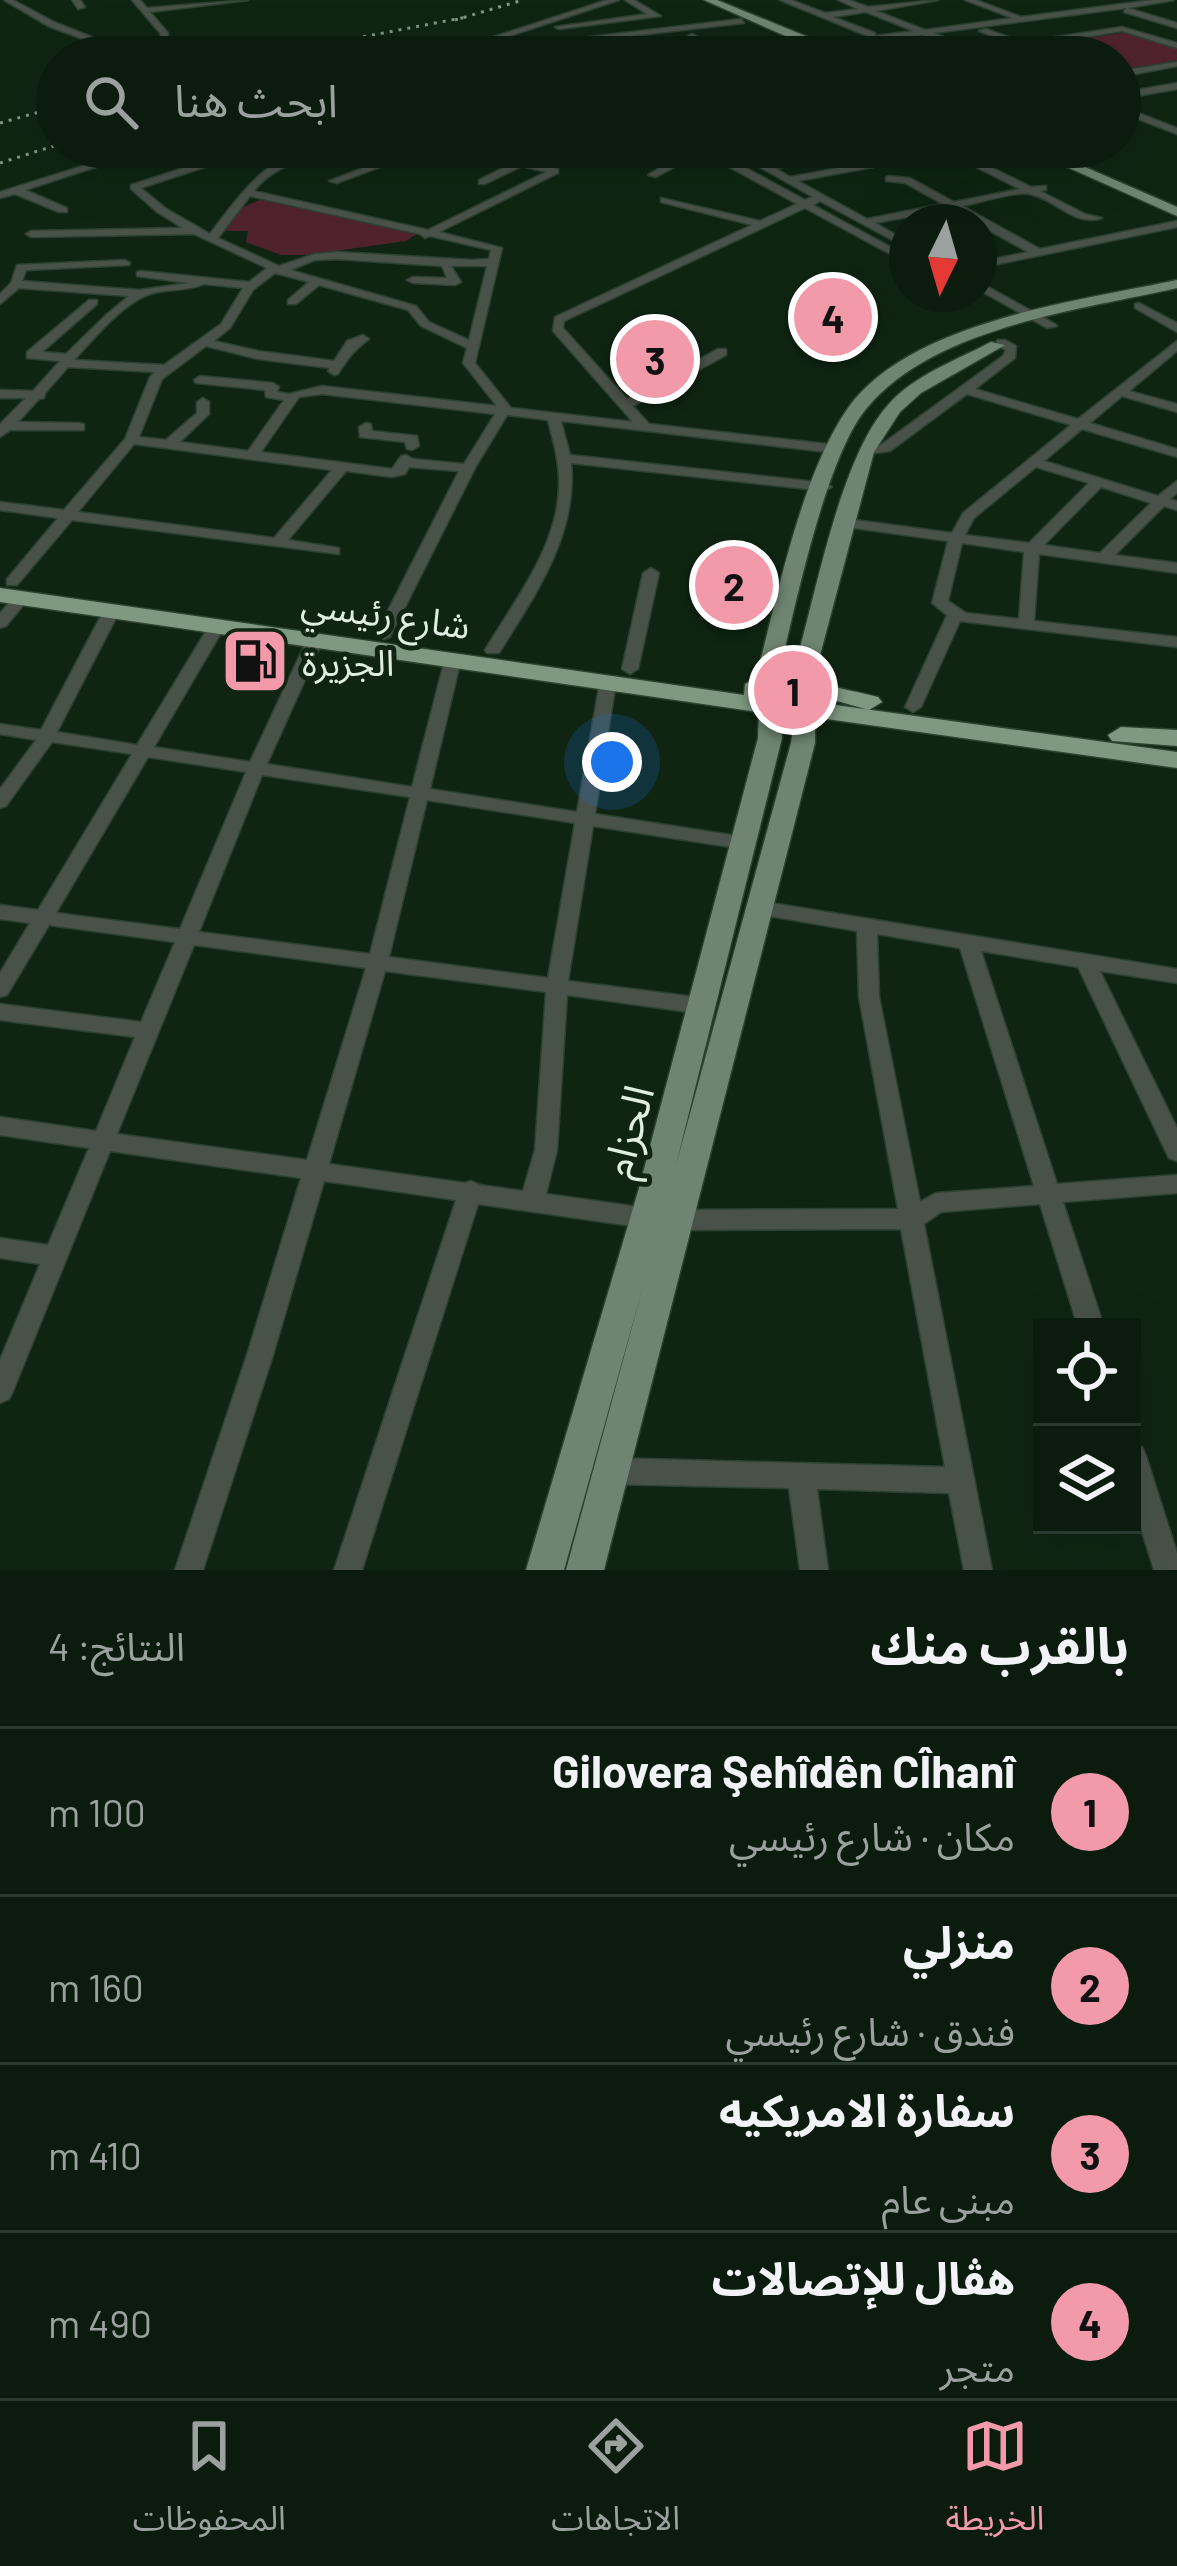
<!DOCTYPE html>
<html lang="ar">
<meta charset="utf-8">
<style>
body{margin:0;font-family:Barlow,"Noto Sans Arabic",sans-serif;background:#19291c;color:#f1f3f6;direction:rtl}
.controls{position:absolute;right:36px;bottom:36px;display:grid;overflow:hidden;border-radius:0px;box-shadow:0 12px 48px #0002}
.controls button{width:108px;height:108px;display:grid;place-items:center;padding:0;border:0;border-bottom:3px solid #2b3a2e;background:#0b1c0e;color:#f1f3f6;font:60px sans-serif}
.compass{position:absolute;left:889px;top:204px;width:108px;height:108px;border-radius:50%;background:#0b1c0e;box-shadow:0 12px 48px #0002;rotate:185deg}
.you{position:absolute;left:612px;top:762px;width:42px;height:42px;margin:-30px;border:9px solid #fff;border-radius:50%;background:#1a73e8;box-shadow:0 0 0 18px #1a73e833}
.badge{display:grid;place-items:center;width:78px;height:78px;border-radius:50%;background:#f39aaa;color:#111;font-size:39px;font-weight:700}
.pin{position:absolute;translate:-50% -50%;border:6px solid #fff;box-shadow:0 3px 12px #0006}
.list{margin:0;padding:0;list-style:none}
h2{display:flex;justify-content:space-between;align-items:center;height:156px;margin:0;padding:0 48px;font-size:51px}
h2 small{font-size:39px;font-weight:400;color:#9aa19e}
.list li{display:grid;grid-template-columns:78px 1fr auto;gap:36px;align-items:center;box-sizing:border-box;height:168px;padding:0 48px;border-top:3px solid #2b3a2e}
.list b{display:block;font-size:45px;white-space:nowrap}
.list p{margin:0;font-size:39px;white-space:nowrap;color:#9aa19e}
.list em{font-size:39px;font-style:normal;color:#9aa19e}
.icon{flex:none;width:66px;height:66px;fill:none;stroke:currentColor;stroke-width:2;stroke-linecap:round;stroke-linejoin:round}
.map{position:relative;flex:none;width:1177px;height:1570px;overflow:hidden;direction:ltr}
.search{position:absolute;background:#0b1c0e;box-shadow:0 12px 48px #0002;left:36px;right:36px;top:36px;height:132px;display:flex;align-items:center;gap:30px;box-sizing:border-box;padding:0 42px;border-radius:66px;color:#9aa19e;font-size:45px}
.sheet{height:828px;background:#0b1c0e}
nav{display:flex;justify-content:space-around;align-items:center;box-sizing:border-box;height:168px;border-top:3px solid #2b3a2e;background:#0b1c0e;font-size:33px;color:#9aa19e}
nav a{display:grid;justify-items:center;gap:6px}
nav .on{color:#f39aaa}
.map>svg:first-child{display:block}
.green{fill:#50232c}
.lines{fill:none;stroke-linecap:round;stroke-linejoin:round}
.minor-casing{stroke:#2c412f;stroke-width:3}
.major-casing{stroke:#2c412f;stroke-width:3}
.highway-casing{stroke:#2c412f;stroke-width:3}
.minor{fill:#485249;fill-rule:evenodd}
.major{fill:#6f8571;fill-rule:evenodd}
.highway{fill:#7f9981;fill-rule:evenodd}
.rail{stroke:#829484;stroke-width:3;stroke-dasharray:3 6;stroke-linecap:butt}
.labels{text-anchor:middle;dominant-baseline:central;stroke-width:10;stroke-linejoin:round;paint-order:stroke}
.street-label{font-size:36px;fill:#e0eee1;stroke:#0f2512}
.poi-label{font-size:36px;fill:#e0eee1;stroke:#0f2512;text-anchor:start}
.near-street-label{font-size:42px;fill:#e0eee1;stroke:#0f2512}
</style>
<div class="map">
<svg width="1177" height="1570" viewBox="0 0 1177 1570">
<rect width="100%" height="100%" fill="#0f2512"/>
<path class="green" d="M1130,32L1177,48V64L1120,73V57H1061L1031,46Z
M264,198L420,232L406,241L307,255H281L246,242L248,231H226L239,209Z"/>
<g class="lines">
<g class="minor-casing">
<path id="minor" d="M4,0H13L54,22L142,57H131L48,26Z
M72,0H80L85,7L78,9Z
M132,0H140L147,8L248,0L150,12L168,33V40L208,54V57H200L161,43L160,33Z
M607,0H619L479,46L472,44Z
M625,0H634L661,16L559,29L555,27L647,14Z
M780,0H791L825,13L858,9L838,0H849L868,7L938,0L876,11L925,30L1013,18L965,0H976L1021,17L1153,0H1174L1127,8L1177,23V28L1124,12L1126,8L934,33L992,57H981L923,35L825,47L822,43L870,37ZM866,12L914,31L875,36V33L833,17Z
M741,19L744,23L447,57L439,55Z
M1122,27L1177,43V48L1122,31L1032,46L1060,57H1048L979,31L986,29L1023,42Z
M692,34L725,51L786,44L790,46L724,56L695,57L715,52L699,43L590,57H566L693,40L688,36Z
M1177,62V66L1120,77V71Z
M1177,83V89L1120,99V93Z
M1120,106L1177,128V134L1120,112Z
M143,147H158L25,190L67,208V212H59L15,194L0,198V192Z
M264,147H284L229,159L141,188L165,208L210,234C243,191 271,147 332,147C306,159 273,166 254,191L428,230L546,172L522,166L485,184H479V180L513,163L457,147C475,147 491,156 509,156C522,157 534,147 549,147L523,159L558,169V173L439,232L502,248L475,363L511,408L633,422L553,331L555,317L752,225L661,202V198L760,221L797,204L702,152L656,177L648,175L695,147H707L805,200L813,197L724,147H736L767,164L832,153L823,147H835L843,151L886,147L851,155C880,170 935,147 970,147L958,151L1031,187L1046,186V190L1040,191L1085,214L1102,218C1074,227 1057,200 1030,194C1015,191 979,203 962,206L1040,249L1177,221V227L979,268V262L1028,252L951,209L875,223L907,241V248L820,201L813,205L907,256V263L805,208L564,321L563,328L627,399L718,349H726V355L633,406L649,424L836,445L843,449L836,453L561,421L570,455L825,483L832,487L825,491L571,463C578,535 535,595 499,653H487L485,650C515,600 558,546 559,486C560,463 553,441 548,420L507,415L475,468L390,637L384,639L376,634L459,471L409,467L405,474L392,477L346,471L288,540L339,548V554L72,520L17,585H7V579L58,518L0,510V502L64,510L125,439L150,377L155,372L68,367L45,393L44,398L39,399L18,422L79,423L84,424V430H10L0,437V424L26,398H0V390L33,391L60,361L27,358V352L89,300H97V304L42,352L66,354L106,315L129,296L19,288L0,304V294L11,283L17,265L125,260L130,263L129,265L26,270L22,281L139,290L189,283L137,276V272L141,271L249,282L267,268L194,234L31,237L26,234L31,231L183,228L157,212L131,189V185L224,155ZM948,153L1020,189L954,202L910,178L889,176L886,177V181L905,183L943,204L867,219L798,181ZM840,157L855,165L790,177L775,168ZM250,196L420,234L425,238L430,236L491,250L489,259L472,260L337,252L315,254L279,266L218,238ZM337,259L442,266L447,278L413,277L407,280L413,283L455,285L461,282L451,266H487L469,340L429,322L416,306L290,270L315,260ZM275,273L309,282L288,300V304H296L319,285L408,310L421,326L467,348L463,363L497,406L322,386L289,394L277,392L279,387L273,383L200,376L194,380L196,383L265,390L266,397L284,400L248,451L180,442L209,414V402L203,398L197,402V413L166,440L139,437L162,379L206,346L258,359L330,368L328,371L334,375L338,374C350,356 352,352 369,339L363,335L347,341L334,361L258,351L214,341L230,328L253,290ZM204,284L243,288L221,324L164,365L74,360C95,338 119,307 147,295C165,288 186,292 204,284ZM322,394L495,414L464,464L413,459L406,455L401,456L392,469L261,452L299,397ZM134,444L332,470L274,538L78,512Z
M419,147H433L337,183L329,181Z
M612,147H625L590,163L582,161Z
M979,282L1055,324L1057,326L1047,328L979,290Z
M1139,303L1177,323V332L1135,308V304Z
M997,340H1005L1016,346L1015,358L975,389L1078,419L1177,341V351L1129,391L1177,404V412L1122,396L1090,423L1177,449V457L1082,429L1044,461L1158,496L1177,481V493L1170,499L1177,501V510L1164,506L1115,555L1177,563V573L1039,554L1034,621L1177,637V647L960,621L921,707L913,712L905,707L947,615L932,603L948,541L847,527L840,523L847,519L952,533L963,513L1071,425L967,394L890,451L860,455V449L881,445L1003,356L1006,350L997,346ZM1036,467L1089,483L1029,543L965,535L974,518ZM1101,487L1151,503L1100,553L1044,545ZM962,543L1024,552L1019,619L966,613L948,601Z
M366,423L371,424L372,431L417,436L419,446L412,450L407,449L405,442L360,437L359,427Z
M651,568L659,573L638,669L630,674L622,669L643,573Z
M21,593L29,598L6,626L0,628V613L16,595Z
M112,605L120,610L57,732L137,745L209,626L217,621L225,626L154,747L250,762L307,640L315,635L323,640L267,764L412,787L445,659L453,654L461,659L430,789L577,812L600,682L608,677L616,682L595,814L744,837L753,843L744,849L593,826L568,981L703,998L710,1001L713,1006L710,1011L703,1014L567,995L557,1150L546,1194L646,1208L654,1211L658,1218L654,1225L646,1228L478,1204L362,1570H334L456,1200L324,1181L273,1355L203,1570H175L247,1355L301,1178L110,1151L13,1391L9,1399L0,1403V1360L40,1264L0,1258V1238L48,1245L89,1148L0,1135V1117L96,1131L135,1037L0,1020V1004L141,1022L175,942L49,925L7,995L0,997V973L30,923L0,919V905L38,910L132,754L52,742L6,806L0,808V789L36,740L0,734V724L41,730L104,610ZM148,757L246,772L180,929L56,913ZM262,775L410,797L370,954L199,932ZM427,800L575,823L548,978L389,957ZM194,945L366,968L307,1160L117,1134ZM385,971L546,992L535,1150L523,1191L480,1185L471,1181L465,1183L329,1164Z
M759,901L1177,969V983L1100,971L1177,1128V1161L1169,1158L1166,1152L1078,967L981,951L1057,1184L1177,1175V1193L1063,1202L1104,1327H1078L1040,1204L941,1212L924,1224L992,1570H964L949,1493L817,1489L828,1570H800L789,1488L610,1484L600,1480L596,1471L600,1462L610,1458L945,1467L901,1229L677,1230L669,1227L665,1220L669,1213L677,1210L898,1209L859,997L857,931L752,913L749,908L752,903ZM877,934L960,948L1034,1186L936,1193L920,1202L879,997Z
M1132,1443L1142,1447L1146,1456L1177,1553V1570H1154L1132,1500Z"/>
</g>
<g class="major-casing">
<path id="major" d="M704,0H717L830,46L782,48L790,38Z
M1022,147H1039L1177,207V216Z
M1177,280V288C1080,310 933,327 866,409C825,459 794,611 778,678L767,685L759,683L756,678C777,598 801,475 848,408C910,321 1079,301 1177,280Z
M991,342L1005,345L921,393L900,412L874,452L819,659L820,682L809,689L801,687L797,659C817,589 841,457 888,405C914,375 957,360 991,342Z
M770,703L781,710L782,738L676,1165L791,743L796,706L804,704L815,711V743L604,1570H566L644,1283L564,1570H526L639,1188L758,738L759,710Z"/>
</g>
<g class="highway-casing">
<path id="highway" d="M0,588L744,695L745,684C775,667 790,667 819,681C836,689 860,692 878,697L882,702L869,710L830,699L828,704L1177,752V768L805,716L787,721L758,712L0,602ZM781,684L792,685L806,695L804,700L787,705L771,700L768,692Z
M1121,727L1177,730V746L1112,741L1108,735Z"/>
</g>
<use href="#minor" class="minor"/>
<use href="#major" class="major"/>
<use href="#highway" class="highway"/>
<path class="rail" d="M455,20L523,0
M257,57L467,17
M42,81L57,80
M0,123L57,107
M0,163L57,145"/>
</g>
<defs>
<g id="fuel-square" transform="scale(3.45)"><rect x="-9" y="-9" width="18" height="18" rx="4" fill="#f39aaa" stroke="#0f2512"/><path d="M-5.5-6h7V0h2V4h1.3V-2.5L3-4.5l.8-.8L6-3V5H2.5V1h-1V6h-7ZM-4.2-4.7v3.2H.2V-4.7Z" fill="#111"/></g>
</defs>
<g fill-rule="evenodd">
<use href="#fuel-square" x="255" y="661"/>
</g>
<g class="labels">
<g class="street-label">
<text transform="translate(386 613) rotate(8)">شارع رئيسي</text>
</g>
<g class="poi-label">
<text x="302" y="661">الجزيرة</text>
</g>
<g class="near-street-label">
<text transform="translate(626 1131) rotate(-75)">الحزام</text>
</g>
</g>
</svg>
<div class="controls">
<button><svg class="icon" aria-label="locate" viewBox="0 0 24 24"><circle cx="12" cy="12" r="6"/><path d="M12 2v4M12 18v4M2 12h4M18 12h4"/></svg></button>
<button><svg class="icon" aria-label="layers" viewBox="0 0 24 24"><path d="M12 4l9 5-9 5-9-5zM3 14l9 5 9-5"/></svg></button>
</div>
<svg class="compass" viewBox="-18 -18 36 36"><path d="M0-13l5 13h-10z" fill="#e53935"/><path d="M0 13l5-13h-10z" fill="#9aa19e"/></svg>
<div class="you"></div>
<div class="pin badge" style="left:793px;top:690px">1</div>
<div class="pin badge" style="left:734px;top:585px">2</div>
<div class="pin badge" style="left:655px;top:359px">3</div>
<div class="pin badge" style="left:833px;top:317px">4</div>
<div class="search"><svg class="icon" aria-label="search" viewBox="0 0 24 24"><circle cx="10" cy="10" r="6"/><path d="M15 15l6 6"/></svg>ابحث هنا</div>
</div>
<section class="sheet">
<h2>بالقرب منك<small>النتائج: 4</small></h2>
<ul class="list">
<li><span class="badge">1</span><div><b>Gilovera Şehîdên CÎhanî</b><p>مكان · شارع رئيسي</p></div><em>100 m</em></li>
<li><span class="badge">2</span><div><b>منزلي</b><p>فندق · شارع رئيسي</p></div><em>160 m</em></li>
<li><span class="badge">3</span><div><b>سفارة الامريكيه</b><p>مبنى عام</p></div><em>410 m</em></li>
<li><span class="badge">4</span><div><b>هڤال للإتصالات</b><p>متجر</p></div><em>490 m</em></li>
</ul>
</section>
<nav>
<a class="on"><svg class="icon" aria-label="map" viewBox="0 0 24 24"><path d="M3 6l6-2 6 2 6-2v14l-6 2-6-2-6 2zM9 4v14M15 6v14"/></svg>الخريطة</a>
<a><svg class="icon" aria-label="directions" viewBox="0 0 24 24"><path d="M12 3l9 9-9 9-9-9zM9 14v-3h6M13 9l2 2-2 2"/></svg>الاتجاهات</a>
<a><svg class="icon" aria-label="saved" viewBox="0 0 24 24"><path d="M7 4h10v16l-5-4-5 4z"/></svg>المحفوظات</a>
</nav>
